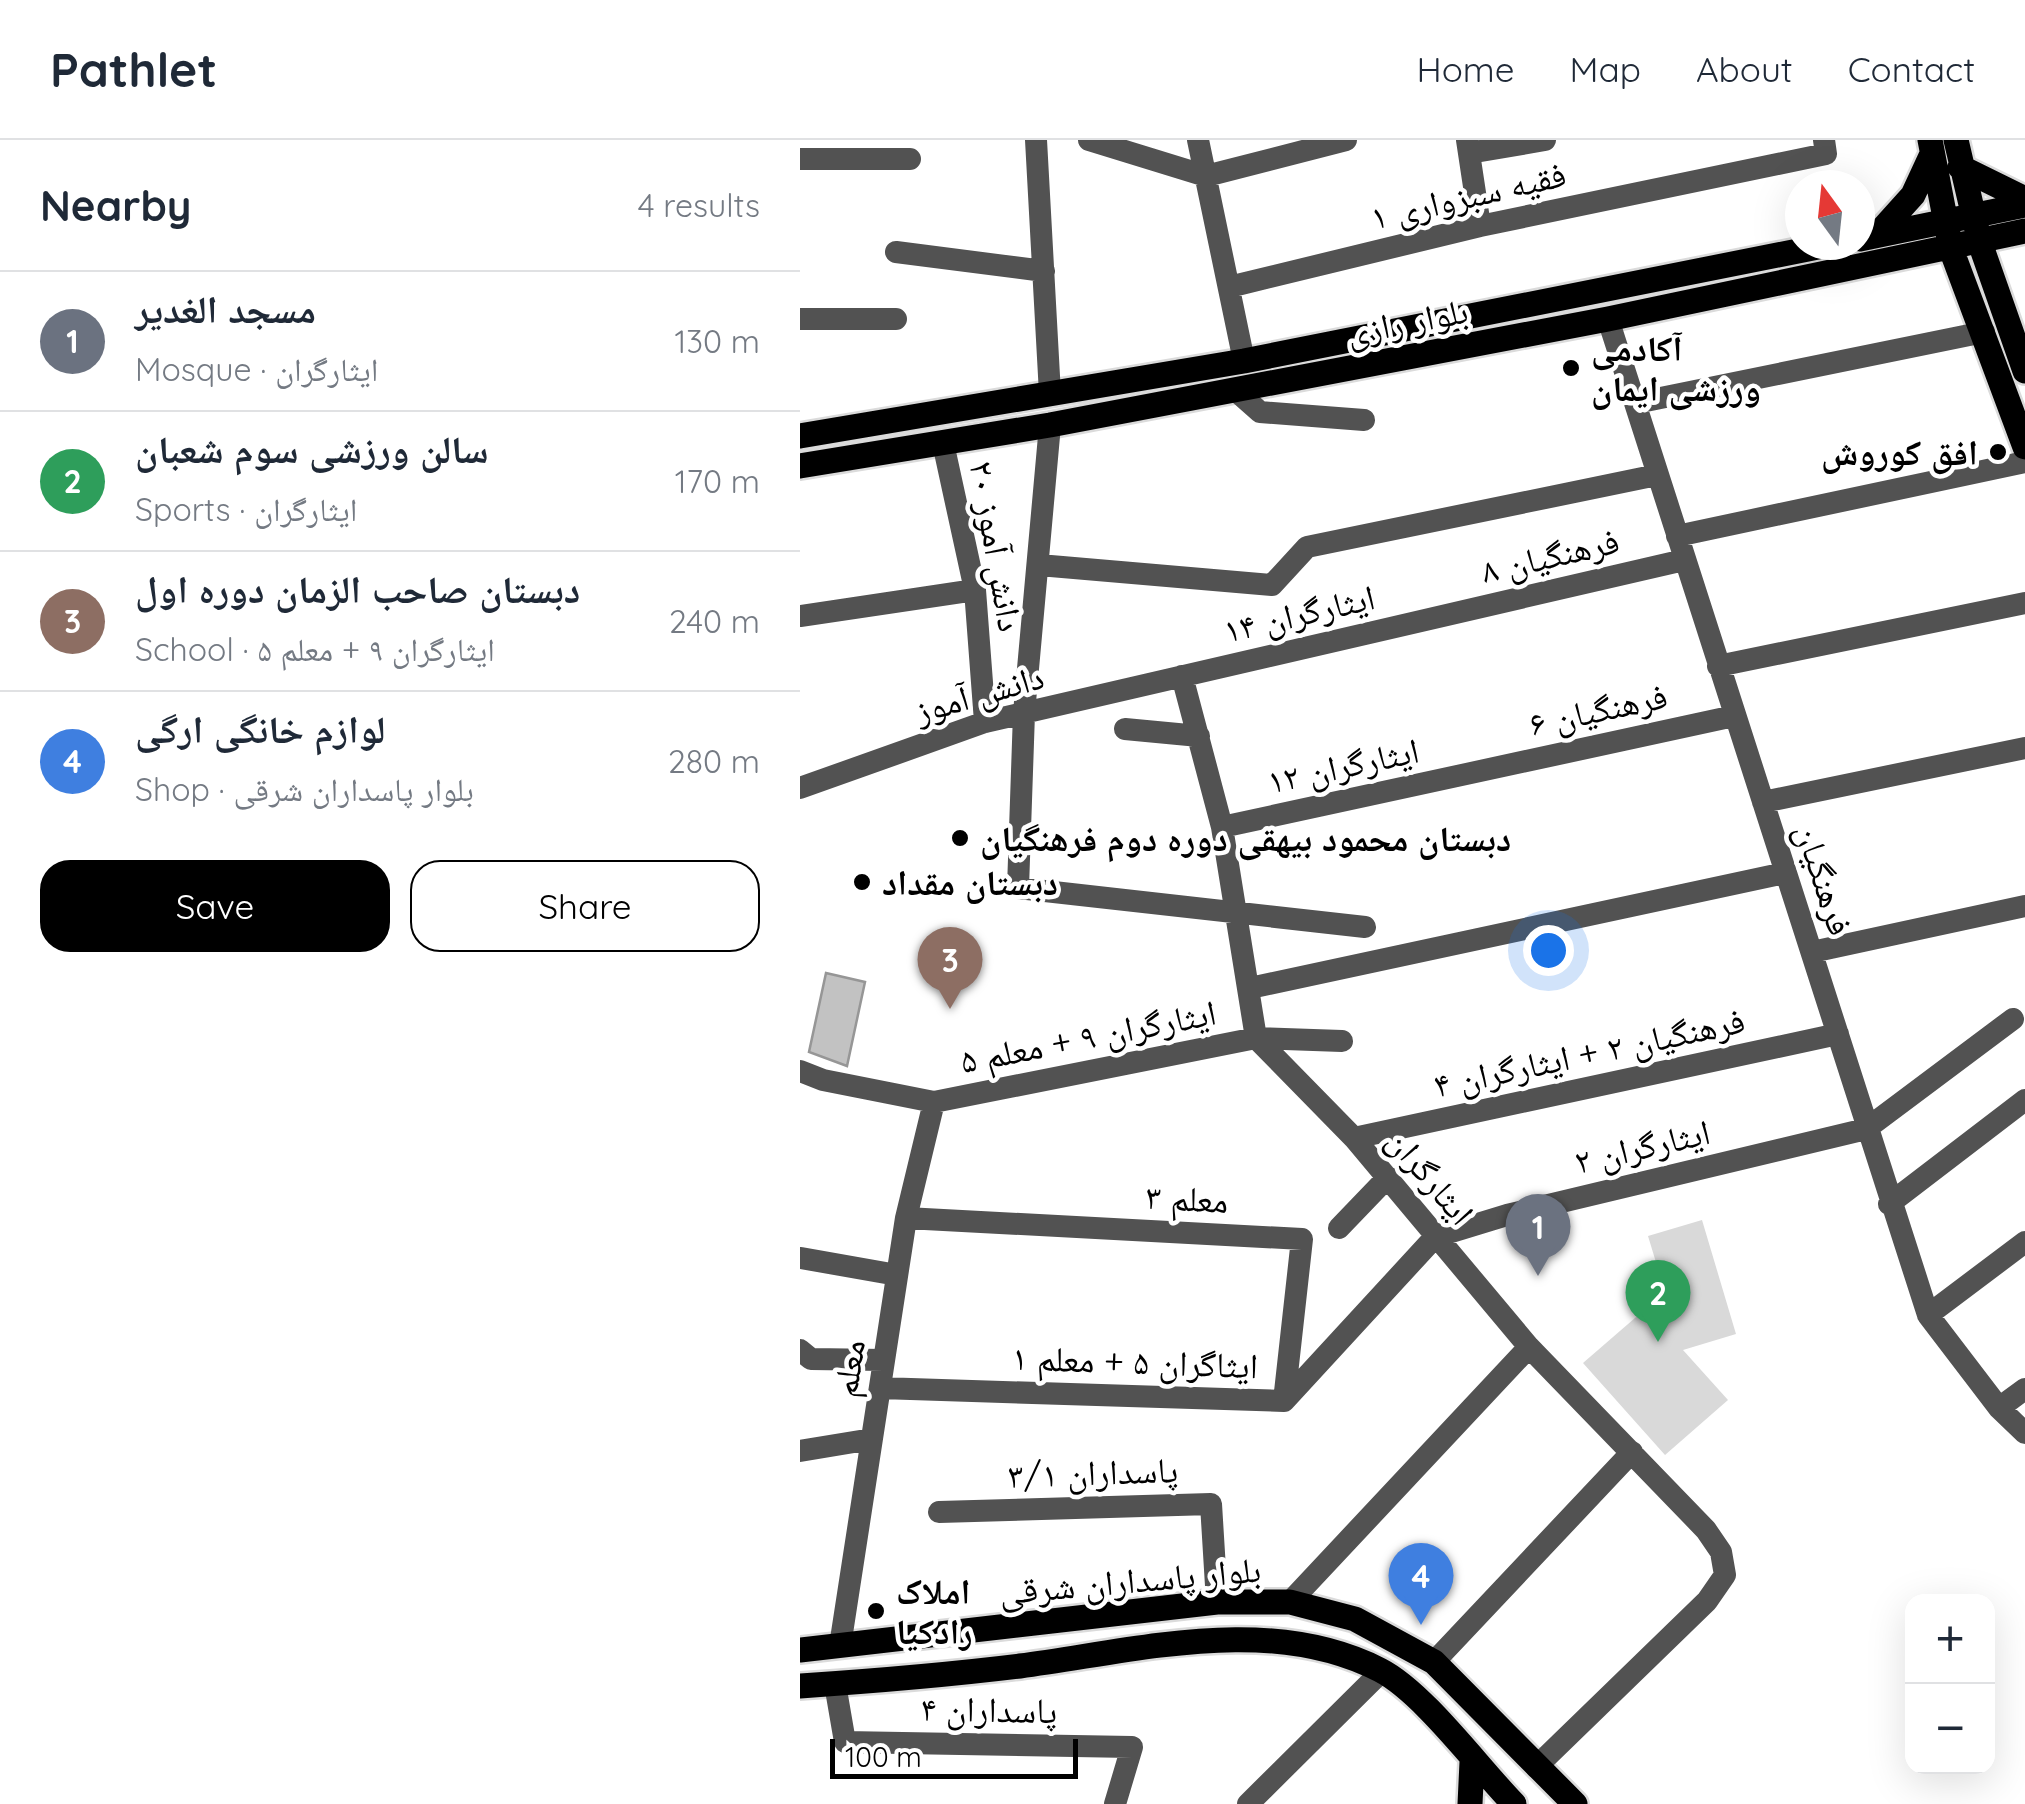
<!DOCTYPE html>
<meta charset="utf-8">
<style>
body{margin:0;font-family:Quicksand,"Noto Naskh Arabic",sans-serif;background:#f6f6f7;color:#1f2937}
.controls{position:absolute;right:30px;bottom:30px;display:grid;overflow:hidden;border-radius:20px;box-shadow:0 10px 40px #0002}
.controls button{width:90px;height:90px;display:grid;place-items:center;padding:0;border:0;border-bottom:2px solid #e0e1e3;background:#fff;color:#1f2937;font:50px sans-serif}
.compass{position:absolute;left:985px;top:30px;width:90px;height:90px;border-radius:50%;background:#fff;box-shadow:0 10px 40px #0002;rotate:345deg}
.scale{position:absolute;left:30px;bottom:25px;width:248px;box-sizing:border-box;padding-left:10px;border:5px solid #000;border-top:0;font-size:28px;line-height:35px;white-space:nowrap;color:#000;-webkit-text-stroke:8px #fff;paint-order:stroke}
.you{position:absolute;left:748px;top:810px;width:35px;height:35px;margin:-25px;border:8px solid #fff;border-radius:50%;background:#1a73e8;box-shadow:0 0 0 15px #1a73e833}
.badge{display:grid;place-items:center;width:65px;height:65px;border-radius:50%;background:#000;color:#fff;font-size:32px;font-weight:700}
.pin{position:absolute;translate:-50% -82px;filter:drop-shadow(0 2px 5px #0008)}
.pin::after{content:'';position:absolute;top:52px;width:35px;height:30px;background:inherit;clip-path:polygon(0 0,100% 0,50% 100%)}
.list{margin:0;padding:0;list-style:none}
h2{display:flex;justify-content:space-between;align-items:center;height:130px;margin:0;padding:0 40px;font-size:42px}
h2 small{font-size:32px;font-weight:400;color:#747a83}
.list li{display:grid;grid-template-columns:65px 1fr auto;gap:30px;align-items:center;box-sizing:border-box;height:140px;padding:0 40px;border-top:2px solid #e0e1e3}
.list b{display:block;font-size:38px;white-space:nowrap}
.list p{margin:0;font-size:32px;white-space:nowrap;color:#747a83}
.list em{font-size:32px;font-style:normal;color:#747a83}
.actions{display:flex;gap:20px;padding:30px 40px}
.actions a{flex:1;padding:22px 0;border:2px solid #000;border-radius:30px;text-align:center;font-size:35px;color:#000}
.actions .main{background:#000;color:#fff}
.map{position:relative;flex:none;width:1225px;height:1664px;overflow:hidden}
header{display:flex;align-items:center;gap:60px;box-sizing:border-box;height:140px;padding:0 50px;background:#fff;border-bottom:2px solid #e0e1e3}
header strong{font-size:48px}
nav{display:flex;gap:55px;margin-inline-start:auto;font-size:35px}
main{display:flex}
aside{flex:1;background:#fff}
.map>svg:first-child{display:block}
.green{fill:#d9d9d9}
.building{fill:#c2c2c2;stroke:#969696;stroke-width:2.5}
.lines{fill:none;stroke-linecap:round;stroke-linejoin:round}
.major-casing{stroke:#dbdbdb;stroke-width:30}
.minor{stroke:#525252;stroke-width:22}
.major{stroke:#000;stroke-width:25}
.poi-dot{fill:#000;stroke:#fff;stroke-width:4}
.labels{text-anchor:middle;dominant-baseline:central;stroke-width:9;stroke-linejoin:round;paint-order:stroke}
.street-label{font-size:35px;fill:#000;stroke:#fff}
.poi-label{font-size:35px;font-weight:bold;fill:#000;stroke:#fff;text-anchor:start}
</style>
<header>
<strong>Pathlet</strong>
<nav><a>Home</a><a>Map</a><a>About</a><a>Contact</a></nav>
</header>
<main>
<aside>
<h2>Nearby<small>4 results</small></h2>
<ul class="list">
<li><span class="badge" style="background:#6b7280">1</span><div><b>مسجد الغدیر</b><p>Mosque · ایثارگران</p></div><em>130 m</em></li>
<li><span class="badge" style="background:#2e9e5b">2</span><div><b>سالن ورزشی سوم شعبان</b><p>Sports · ایثارگران</p></div><em>170 m</em></li>
<li><span class="badge" style="background:#8d6e63">3</span><div><b>دبستان صاحب الزمان دوره اول</b><p>School · ایثارگران ۹ + معلم ۵</p></div><em>240 m</em></li>
<li><span class="badge" style="background:#3f7fe0">4</span><div><b>لوازم خانگی ارگی</b><p>Shop · بلوار پاسداران شرقی</p></div><em>280 m</em></li>
</ul>
<div class="actions"><a class="main">Save</a><a>Share</a></div>
</aside>
<div class="map">
<svg width="1225" height="1664" viewBox="0 0 1225 1664">
<rect width="100%" height="100%" fill="#fff"/>
<path class="green" d="M902,1080L936,1194L883,1210L928,1260L865,1315L783,1223L865,1152L848,1096Z"/>
<path class="building" d="M26,833L65,842L47,926L9,912Z"/>
<g class="lines">
<g class="major-casing">
<path id="major" d="M1130,0L1151,109L1225,307
M1156,0L1180,103L1225,231
M1160,27L1225,59
M1077,95L1113,55L1132,14
M1060,99L1225,65
M0,296L444,221L1028,105
M0,326L250,285L808,179L1225,91
M0,1510L417,1462H490L555,1479L634,1522L775,1664
M0,1546C73,1541 147,1535 220,1526C336,1511 469,1473 580,1530C623,1552 678,1627 714,1664
M670,1664L672,1622"/>
</g>
<path class="minor" d="M236,0L250,254
M289,0L406,36L546,0
M398,0L444,221
M667,0L680,86
M669,13L745,0
M0,19H110
M96,112L244,131
M429,147L680,86L1026,14L1024,0
M0,179H96
M808,179L1128,1175L1199,1268L1225,1293
M434,249L460,272L564,280
M836,263L1184,192
M250,285L224,573L218,748L565,787
M143,303L175,450L185,582
M877,396L1225,322
M239,425L472,445L507,407L857,335
M0,476L175,450
M918,526L1225,463
M382,536L422,687L456,898L554,998L729,1207L906,1390L921,1412L925,1435L907,1461L736,1627
M325,589L399,596
M0,648L185,582L884,420
M963,662L1225,608
M422,687L934,576
M1012,812L1225,766
M450,848L985,733
M0,931L23,940L134,962L456,898L542,901
M554,998L1038,894
M1089,1064L1225,960
M106,1078L502,1099L484,1261
M539,1088L588,1037
M1,1118L97,1135
M1128,1175L1225,1102
M0,1210L11,1219L84,1220
M80,1248L484,1261L635,1097L707,1075L1066,989L1213,879
M1199,1268L1225,1249
M0,1311L72,1299
M139,1372L411,1364L417,1462
M490,1462L729,1207
M40,1506L106,1078L134,962
M634,1522L832,1312
M35,1544L45,1602L332,1607L315,1664
M448,1664L582,1531"/>
<use href="#major" class="major"/>
</g>
<g class="poi-dot">
<circle cx="771" cy="228" r="10"/>
<circle cx="1198" cy="312" r="10"/>
<circle cx="160" cy="698" r="10"/>
<circle cx="62" cy="742" r="10"/>
<circle cx="76" cy="1471" r="10"/>
</g>
<g class="labels">
<g class="street-label">
<text transform="translate(668 55) rotate(-13)">فقیه سبزواری ۱</text>
<text transform="translate(607 181) rotate(-11)">بلوار رازی</text>
<text transform="translate(197 406) rotate(80)">دانش آموز ۲۰</text>
<text transform="translate(750 415) rotate(-13)">فرهنگیان ۸</text>
<text transform="translate(499 473) rotate(-13)">ایثارگران ۱۴</text>
<text transform="translate(179 553) rotate(-16)">دانش آموز</text>
<text transform="translate(798 569) rotate(-12)">فرهنگیان ۶</text>
<text transform="translate(543 625) rotate(-12)">ایثارگران ۱۲</text>
<text transform="translate(1025 739) rotate(72)">فرهنگیان</text>
<text transform="translate(288 896) rotate(-11)">ایثارگران ۹ + معلم ۵</text>
<text transform="translate(789 912) rotate(-12)">فرهنگیان ۲ + ایثارگران ۴</text>
<text transform="translate(842 1006) rotate(-13)">ایثارگران ۲</text>
<text transform="translate(631 1036) rotate(50)">ایثارگران</text>
<text transform="translate(387 1058) rotate(3)">معلم ۳</text>
<text transform="translate(335 1221) rotate(2)">ایثاگران ۵ + معلم ۱</text>
<text transform="translate(48 1228) rotate(-81)">معلم</text>
<text transform="translate(293 1332) rotate(-2)">پاسداران ۳/۱</text>
<text transform="translate(330 1440) rotate(-5)">بلوار پاسداران شرقی</text>
<text transform="translate(189 1569) rotate(1)">پاسداران ۴</text>
</g>
<g class="poi-label">
<text x="791" y="208">آکادمی<tspan x="791" dy="40">ورزشی ایمان</tspan></text>
<text x="1178" y="312" text-anchor="end">افق کوروش</text>
<text x="180" y="698">دبستان محمود بیهقی دوره دوم فرهنگیان</text>
<text x="82" y="742">دبستان مقداد</text>
<text x="96" y="1451">املاک<tspan x="96" dy="40">رادکیا</tspan></text>
</g>
</g>
</svg>
<div class="controls">
<button>+</button>
<button>−</button>
</div>
<svg class="compass" viewBox="-18 -18 36 36"><path d="M0-13l5 13h-10z" fill="#e53935"/><path d="M0 13l5-13h-10z" fill="#747a83"/></svg>
<div class="scale">100 m</div>
<div class="you"></div>
<div class="pin badge" style="left:738px;top:1136px;background:#6b7280">1</div>
<div class="pin badge" style="left:858px;top:1202px;background:#2e9e5b">2</div>
<div class="pin badge" style="left:150px;top:869px;background:#8d6e63">3</div>
<div class="pin badge" style="left:621px;top:1485px;background:#3f7fe0">4</div>
</div>
</main>
